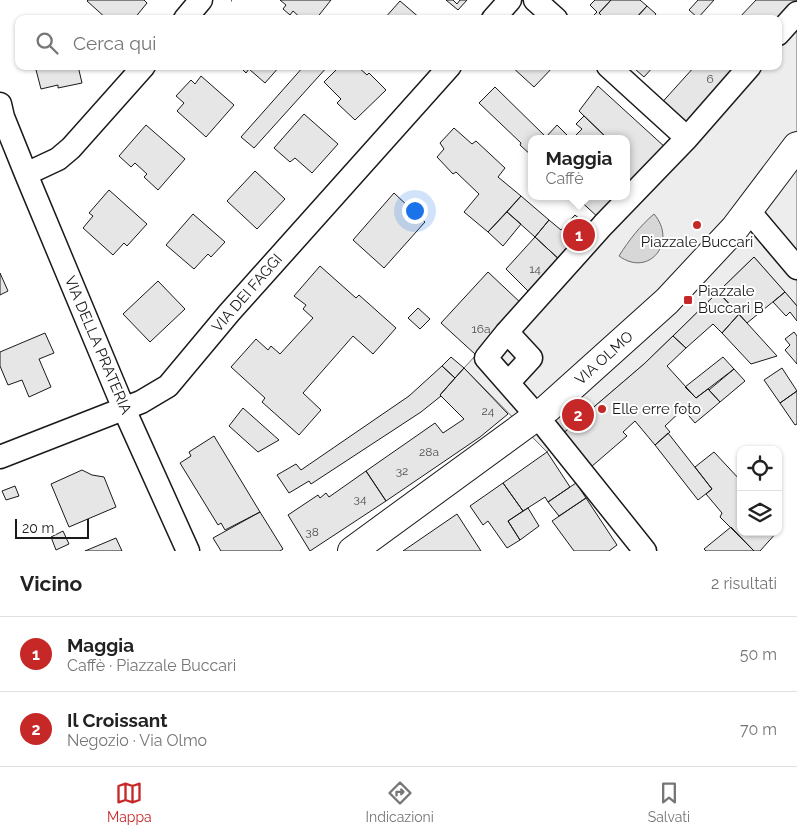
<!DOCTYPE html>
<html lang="it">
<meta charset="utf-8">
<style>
body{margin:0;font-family:Raleway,sans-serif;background:#f2f2f2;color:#222}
.controls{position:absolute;right:15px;bottom:15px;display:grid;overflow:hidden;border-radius:10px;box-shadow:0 1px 4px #0004}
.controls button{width:45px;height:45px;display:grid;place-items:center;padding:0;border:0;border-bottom:1px solid #e0e0e0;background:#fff;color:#222;font:25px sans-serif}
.scale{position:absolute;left:15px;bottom:12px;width:74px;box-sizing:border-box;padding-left:5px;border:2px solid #1a1a1a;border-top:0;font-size:14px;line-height:18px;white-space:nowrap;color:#1a1a1a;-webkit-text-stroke:4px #fff;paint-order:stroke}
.you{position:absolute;left:414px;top:210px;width:18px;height:18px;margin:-12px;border:4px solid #fff;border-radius:50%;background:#1a73e8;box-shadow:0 0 0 8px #1a73e833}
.badge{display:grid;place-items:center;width:32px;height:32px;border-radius:50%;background:#c62828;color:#fff;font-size:16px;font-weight:700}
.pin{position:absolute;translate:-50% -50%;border:2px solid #fff;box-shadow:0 1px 5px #0006}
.popup{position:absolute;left:528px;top:135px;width:102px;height:65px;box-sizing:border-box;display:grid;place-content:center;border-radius:10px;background:#fff;filter:drop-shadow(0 1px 4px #0005);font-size:16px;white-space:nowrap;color:#767676}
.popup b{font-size:19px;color:#222}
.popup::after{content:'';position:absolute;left:50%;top:100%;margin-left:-10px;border:10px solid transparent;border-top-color:#fff}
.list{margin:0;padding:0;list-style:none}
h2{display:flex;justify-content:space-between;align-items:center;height:65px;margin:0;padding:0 20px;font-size:21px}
h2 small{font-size:16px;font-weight:400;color:#767676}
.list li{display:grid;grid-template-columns:32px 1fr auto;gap:15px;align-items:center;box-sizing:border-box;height:75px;padding:0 20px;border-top:1px solid #e0e0e0}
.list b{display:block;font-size:19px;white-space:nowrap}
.list p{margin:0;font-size:16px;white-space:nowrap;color:#767676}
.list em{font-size:16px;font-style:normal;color:#767676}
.icon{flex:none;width:28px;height:28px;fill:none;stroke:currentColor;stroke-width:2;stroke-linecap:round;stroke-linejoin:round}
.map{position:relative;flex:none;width:797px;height:551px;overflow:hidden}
.search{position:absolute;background:#fff;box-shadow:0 1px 4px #0004;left:15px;right:15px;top:15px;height:55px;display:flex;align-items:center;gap:12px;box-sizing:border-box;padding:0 18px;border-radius:10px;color:#767676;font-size:19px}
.sheet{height:215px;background:#fff}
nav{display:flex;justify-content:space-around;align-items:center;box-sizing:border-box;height:70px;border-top:1px solid #e0e0e0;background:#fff;font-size:14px;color:#767676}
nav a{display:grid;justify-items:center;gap:2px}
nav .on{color:#c62828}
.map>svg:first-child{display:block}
.built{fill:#ededed;stroke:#6a6a6a}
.water{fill:#d7d7d7;stroke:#6a6a6a}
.building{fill:#e6e6e6;stroke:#1a1a1a}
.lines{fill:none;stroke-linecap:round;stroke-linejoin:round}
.minor-casing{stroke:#1a1a1a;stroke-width:25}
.tertiary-casing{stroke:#1a1a1a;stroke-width:30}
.path{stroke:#5f5f5f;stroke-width:3;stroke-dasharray:4 2.5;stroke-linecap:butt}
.minor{stroke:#fff;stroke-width:22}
.tertiary{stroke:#fff;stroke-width:28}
.poi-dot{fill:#c62828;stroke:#fff;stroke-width:2}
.labels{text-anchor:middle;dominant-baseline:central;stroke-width:4;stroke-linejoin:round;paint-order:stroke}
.number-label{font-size:12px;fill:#4d4d4d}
.poi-label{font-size:15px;fill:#1a1a1a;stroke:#fff;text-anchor:start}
.street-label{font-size:15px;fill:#1a1a1a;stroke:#fff}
</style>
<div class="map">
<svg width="797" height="551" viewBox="0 0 797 551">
<rect width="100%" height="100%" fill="#fff"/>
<path class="built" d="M797,6V306L754,257L644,364L560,436L547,452L464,368L742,66H778V26Z"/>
<path class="water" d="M654,214C678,242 649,278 619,256C629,240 640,226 654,214Z"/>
<path class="building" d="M88,0H144L147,3L134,19H107L87,1Z
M280,0H331L316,19H302L293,11L290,15L283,9L286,5Z
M446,0H453L457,4L460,0H467L458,10Z
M595,0H611L599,13L605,19H594L592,17L597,12L590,5Z
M611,0H640L647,6L635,19H605L599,13Z
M698,0H714L698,18L689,10Z
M756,0H797V6L778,19H738Z
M400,1L421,19H384Z
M647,6L656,14L652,19H635Z
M35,66H78L82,83L58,88V85L41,89Z
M239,66H280L265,83L249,69L246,73Z
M304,66H328L254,148L241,137Z
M340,66H357L367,75L369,73L386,90L355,120L337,103L341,99L324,82Z
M511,66H554L534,87Z
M638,66H654L644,77L635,69Z
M695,66H730L737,72L682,131L657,108Z
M201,76L234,105L206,137L177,111L184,103L176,96L191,80L195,84Z
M598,86L666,148L626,189V139H608L579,111Z
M495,87L546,137L557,125L571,139H532V156L520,145L521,143L479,103Z
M304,114L338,144L312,173L295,158L290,162L274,148Z
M584,116L608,139H572L582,129L576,124Z
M146,125L185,159L158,190L144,177L147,174L135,163L131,167L119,156Z
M454,128L472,144L476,141L505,168L498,177L521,196L488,232L464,212L479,194L456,172L453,174L437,157L444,149L440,143Z
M255,171L285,199L257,229L227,201Z
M109,190L147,224L127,246L124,243L113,255L83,228L93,216L89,213Z
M394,193L425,222L384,268L353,240Z
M521,196L549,220L535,237L507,212Z
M575,196H622L601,220Z
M507,212L521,224L503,246L488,232Z
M193,214L225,242L211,257L208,254L194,269L166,245Z
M575,215L592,230L562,262L535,237L549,220L561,230Z
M535,237L562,262L532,295L506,269Z
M754,257L785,292L747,323L718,292Z
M320,266L356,298L359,295L396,328L373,354L353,336L303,393L321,410L299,435L262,402L265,398L231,367L256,339L268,350L271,346L280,354L313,318L303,309L306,305L294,296Z
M488,272L523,305L476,355L441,323Z
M0,273L8,291L0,295Z
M158,281L185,309L150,342L123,314Z
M718,292L739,314L722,333L713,324L686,348L673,336Z
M785,292L797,306V321L790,312L786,316L773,302Z
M418,308L430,319L420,329L408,318Z
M739,314L747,323L777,356L751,364L722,333Z
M794,332L797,336V364L785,350L790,345L785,339Z
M45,333L54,353L39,359L51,387L29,397L22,380L8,385L0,366V352Z
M673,336L686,348L667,366L696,398L708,389L720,402L695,423L683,409L665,426L670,432L655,445L635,421L623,432L627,436L591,467L560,436L644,364Z
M451,357L464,368L455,378L442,366Z
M723,357L734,369L696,398L685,387Z
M442,366L455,378L440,395L441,396L421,412L311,484L309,481L289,493L277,475L296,464L301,470L409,396Z
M464,368L508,414L480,437L386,501L366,471L435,423L443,433L464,419L440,395Z
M782,368L797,391L780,403L764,380Z
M734,369L745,381L720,402L709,390Z
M797,391V424L795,425L780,403Z
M243,408L279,440L258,452L229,426Z
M668,433L712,489L698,500L655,445Z
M214,436L260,512L225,530L221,523L218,525L180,463L191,456L189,452Z
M547,452L570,487L548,502L545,497L523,511L503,483Z
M714,452L741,481V532H777L760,551H754L720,517L722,513L706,494L712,489L695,467Z
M82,470L92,475L104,477L116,507L69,527L51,484Z
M366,471L386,501L310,551L288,515L318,495L320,498L326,493L329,497Z
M503,483L523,511L508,521L520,540L507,548L488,521L483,525L470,506Z
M576,483L586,498L559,516L548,502Z
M15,486L19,496L6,500L2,491Z
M586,498L617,545L609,551H574L552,521Z
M528,508L539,526L520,540L508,521Z
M260,512L283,549L280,551H221L213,538Z
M457,514L481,551H403Z
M731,527L754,551H706L704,549Z
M63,531L69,544L56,550L51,537Z
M116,538L122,551H85Z"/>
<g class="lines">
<g class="minor-casing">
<path id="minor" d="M535,0L556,19
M185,19L201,0
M493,19L510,0
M778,34L797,13
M608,66L687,138
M0,104L3,117L26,174L124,409L188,551
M26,174L58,159L71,148L144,66
M748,210L797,268
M507,332L531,358L508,383
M0,457L141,402L168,386L229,313L450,66
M645,551L537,416L486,358L507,332L603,225L687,138L750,66"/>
</g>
<g class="tertiary-casing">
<path id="tertiary" d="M352,551L548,408L667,301L735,228L797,146"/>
</g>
<path class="path" d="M231,0H232"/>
<use href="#minor" class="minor"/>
<use href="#tertiary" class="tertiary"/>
</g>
<g class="poi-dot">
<circle cx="697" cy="225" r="5"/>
<rect x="683" y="295" width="10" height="10" rx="2.5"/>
<circle cx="602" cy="409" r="5"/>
</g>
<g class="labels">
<g class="number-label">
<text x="710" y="79">6</text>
<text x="535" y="269">14</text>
<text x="481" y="329">16a</text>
<text x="488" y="411">24</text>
<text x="429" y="452">28a</text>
<text x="402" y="471">32</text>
<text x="360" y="499">34</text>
<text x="312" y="532">38</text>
</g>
<g class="poi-label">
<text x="697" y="242" text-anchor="middle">Piazzale Buccari</text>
<text x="698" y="291">Piazzale<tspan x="698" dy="17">Buccari B</tspan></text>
<text x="612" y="409">Elle erre foto</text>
</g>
<g class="street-label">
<text transform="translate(247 293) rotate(-49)">VIA DEI FAGGI</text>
<text transform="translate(98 345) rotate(67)">VIA DELLA PRATERIA</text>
<text transform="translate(604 358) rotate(-42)">VIA OLMO</text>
</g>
</g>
</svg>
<div class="controls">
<button><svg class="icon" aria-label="locate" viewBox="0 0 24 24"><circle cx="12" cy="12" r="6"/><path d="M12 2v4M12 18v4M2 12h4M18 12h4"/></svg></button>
<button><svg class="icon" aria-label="layers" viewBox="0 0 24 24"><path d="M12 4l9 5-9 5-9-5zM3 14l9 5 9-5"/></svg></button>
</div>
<div class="scale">20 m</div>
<div class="you"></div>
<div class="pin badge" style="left:579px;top:235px">1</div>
<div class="popup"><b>Maggia</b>Caffè</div>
<div class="pin badge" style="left:578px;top:415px">2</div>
<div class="search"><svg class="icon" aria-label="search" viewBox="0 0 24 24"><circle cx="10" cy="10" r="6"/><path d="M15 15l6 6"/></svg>Cerca qui</div>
</div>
<section class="sheet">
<h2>Vicino<small>2 risultati</small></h2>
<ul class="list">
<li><span class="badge">1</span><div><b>Maggia</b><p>Caffè · Piazzale Buccari</p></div><em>50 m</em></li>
<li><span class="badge">2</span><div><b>Il Croissant</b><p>Negozio · Via Olmo</p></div><em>70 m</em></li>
</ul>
</section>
<nav>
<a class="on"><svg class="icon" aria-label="map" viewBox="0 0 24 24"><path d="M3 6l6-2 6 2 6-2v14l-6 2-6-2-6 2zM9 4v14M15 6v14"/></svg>Mappa</a>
<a><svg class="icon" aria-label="directions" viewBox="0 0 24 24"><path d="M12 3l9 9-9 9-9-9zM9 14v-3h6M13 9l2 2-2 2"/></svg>Indicazioni</a>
<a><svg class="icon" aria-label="saved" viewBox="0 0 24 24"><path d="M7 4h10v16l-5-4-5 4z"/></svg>Salvati</a>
</nav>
